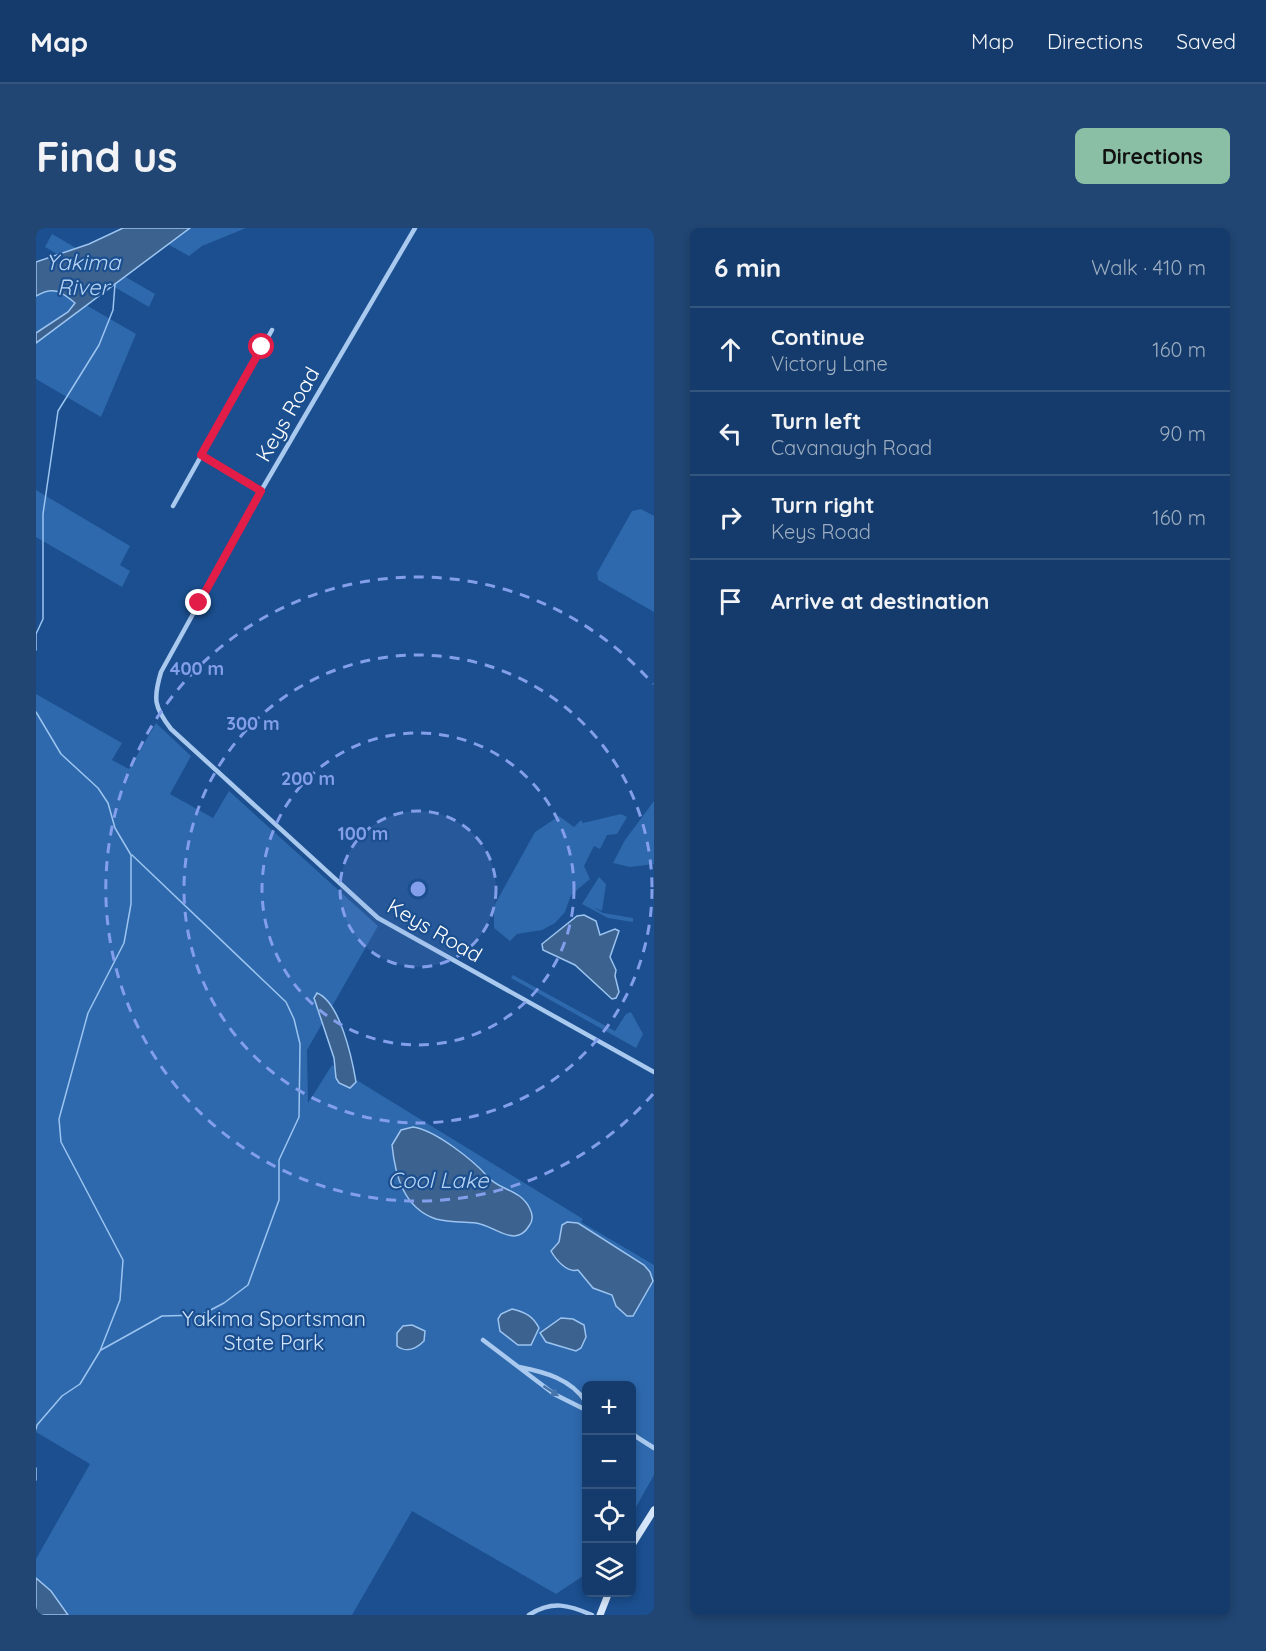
<!DOCTYPE html>
<meta charset="utf-8">
<style>
body{margin:0;font-family:Quicksand,sans-serif;background:#214673;color:#f1f3f6}
.controls{position:absolute;right:18px;bottom:18px;display:grid;overflow:hidden;border-radius:9px;box-shadow:0 3px 9px #0003}
.controls button{width:54px;height:54px;display:grid;place-items:center;padding:0;border:0;border-bottom:2px solid #33557e;background:#143b6b;color:#f1f3f6;font:30px sans-serif}
.stop{position:absolute;width:18px;height:18px;margin:-14px;border:4px solid #e11d48;border-radius:50%;background:#fff}
.stop.end{background:#e11d48;border-color:#fff;box-shadow:0 2px 6px #0008}
.list{margin:0;padding:0;list-style:none}
h2{display:flex;justify-content:space-between;align-items:center;height:78px;margin:0;padding:0 24px;font-size:26px}
h2 small{font-size:20px;font-weight:400;color:#9dadc1}
.list li{display:grid;grid-template-columns:39px 1fr auto;gap:18px;align-items:center;box-sizing:border-box;height:84px;padding:0 24px;border-top:2px solid #33557e}
.list b{display:block;font-size:22px;white-space:nowrap}
.list p{margin:0;font-size:20px;white-space:nowrap;color:#9dadc1}
.list em{font-size:20px;font-style:normal;color:#9dadc1}
.icon{flex:none;width:33px;height:33px;fill:none;stroke:currentColor;stroke-width:2;stroke-linecap:round;stroke-linejoin:round}
.map{position:relative;flex:none;width:618px;height:1387px;overflow:hidden;border-radius:9px}
header{display:flex;align-items:center;gap:36px;box-sizing:border-box;height:84px;padding:0 30px;background:#143b6b;border-bottom:2px solid #33557e}
header strong{font-size:28px}
nav{display:flex;gap:33px;margin-inline-start:auto;font-size:21px}
.intro{display:flex;align-items:center;justify-content:space-between;box-sizing:border-box;height:144px;padding:0 36px}
h1{margin:0;font-size:42px}
.button{padding:15px 27px;border-radius:9px;background:#8abfa5;color:#111;font-size:21px;font-weight:700}
main{display:flex;gap:36px;padding:0 36px}
aside{flex:1;background:#143b6b;border-radius:9px;box-shadow:0 3px 9px #0003}
.map>svg:first-child{display:block}
.green{fill:#2e69ad}
.water{fill:#3c6290;stroke:#9cc4f0;stroke-width:1.5}
.lines{fill:none;stroke-linecap:round;stroke-linejoin:round}
.stream{stroke:#9cc4f0;stroke-width:1.5}
.street{stroke:#a9c9ee;stroke-width:4.5}
.secondary{stroke:#d6e6fa;stroke-width:7}
.oneway{fill:#4674ac}
.route{stroke:#e11d48;stroke-width:8}
.ring{fill:none;stroke:#839eea;stroke-width:3;stroke-dasharray:10 8}
.labels{text-anchor:middle;dominant-baseline:central;stroke-width:4.5;stroke-linejoin:round;paint-order:stroke}
.street-label{font-size:21px;fill:#fff;stroke:#1b4f8f}
.park-label{font-size:21px;fill:#cfe3fa;stroke:#1b4f8f}
.water-label{font-size:22px;font-style:italic;fill:#b5d3f5;stroke:#1b4f8f}
.centre{fill:#839eea;stroke:#1b4f8f;stroke-width:3}
.ring-label{font-size:18px;text-anchor:middle;font-weight:bold;fill:#839eea;stroke:#1b4f8f;stroke-width:4.5;stroke-linejoin:round;paint-order:stroke}
</style>
<header>
<strong>Map</strong>
<nav><a>Map</a><a>Directions</a><a>Saved</a></nav>
</header>
<div class="intro"><h1>Find us</h1><a class="button">Directions</a></div>
<main>
<div class="map">
<svg width="618" height="1387" viewBox="0 0 618 1387">
<rect width="100%" height="100%" fill="#1b4f8f"/>
<path class="green" d="M103,0H210L166,18L153,28Z
M16,6L119,66L113,79L9,19Z
M0,48L100,106L65,189L0,151Z
M0,262L94,318L84,337L94,343L86,359L0,309Z
M605,281L618,288V384L562,352L561,345L596,283Z
M0,466L86,515L76,532L93,541L120,495L155,528L134,566L177,590L193,563L342,698L271,822L272,875L296,837L547,991L545,994L618,1037V1247L596,1286V1158H550V1346L520,1366L376,1283L316,1387H0V1331L54,1236L0,1204Z
M618,573V636L594,639L577,635L589,612Z
M585,586L591,589L581,606L571,607L564,621L558,618L548,638L554,651L535,667L529,684L519,695L506,702L481,706L474,713L458,700V678L499,604L523,588L538,599L545,592L547,595Z
M563,649L570,656L566,683L557,679L567,685L597,690V694L572,690L546,676Z
M477,747L579,803L590,786L595,784L607,806L600,820L475,750Z"/>
<path class="water" d="M87,0H154L0,115V105L32,84L39,75C25,63 17,58 0,68V34L53,16Z
M548,687L560,693L564,707L579,701L583,703L574,729L580,742L579,748L583,764L580,770L576,771L539,737L507,722L506,716L541,688Z
M281,765C304,774 316,830 320,854L314,860L303,855L300,850L298,830L278,770Z
M377,899C399,902 437,932 452,949C464,963 485,961 494,981C497,987 497,993 493,998C479,1021 458,997 440,995C427,994 411,994 400,991C367,980 359,946 356,917L365,902Z
M531,994L542,995L608,1037L614,1044L617,1053L597,1088H591L580,1078L576,1067L557,1060L542,1042C531,1045 520,1032 515,1023L523,1014L526,997Z
M476,1081C489,1084 497,1088 503,1100L495,1117H482L464,1103L462,1091L465,1086Z
M525,1090L537,1091L548,1097L550,1109L545,1120L540,1123L510,1114L504,1105Z
M376,1097L389,1103L388,1113C380,1121 370,1125 361,1118V1105L367,1098Z
M0,1350L15,1363L32,1387H0Z"/>
<g class="lines">
<path class="stream" d="M0,422V406L7,391V286L22,183L63,117L77,82L79,56
M0,484L25,526L62,560L72,575L79,600L95,627V676L88,715L52,785L23,891L25,914L87,1032L84,1072L64,1123L44,1156L26,1168L1,1197L0,1201
M65,1122L126,1088L165,1087L188,1075L212,1057L243,972V932L263,889L264,816L258,791L250,774L96,627
M0,1240V1252"/>
<path class="street" d="M379,0L225,263L125,444C117,471 118,479 135,501L342,690L618,844
M165,227L225,263
M137,278L236,102
M447,1112L518,1166L550,1182
M483,1139C509,1144 535,1151 550,1174
M596,1206L618,1220
M493,1387C516,1372 533,1377 556,1387"/>
<path class="secondary" d="M596,1317L618,1282
M564,1387L573,1364"/>
</g>
<defs><path id="oneway-solid" d="M-6-.8H1V-3.2L6.5 0L1 3.2V.8H-6Z" transform="scale(1.5)"/></defs>
<use class="oneway" href="#oneway-solid" transform="translate(515 1163) rotate(33)"/>
<g class="lines">
<path class="route" d="M163,375L225,263L165,227L226,119"/>
</g>
<circle cx="382" cy="661" r="78" fill="#839eea" fill-opacity=".12"/>
<g class="ring">
<circle cx="382" cy="661" r="78"/>
<circle cx="382" cy="661" r="156"/>
<circle cx="382" cy="661" r="234"/>
<path d="M617 866A312 312 0 1 1 617 456"/>
</g>
<g class="labels">
<g class="street-label">
<text transform="translate(251 186) rotate(-60)">Keys Road</text>
<text transform="translate(399 702) rotate(30)">Keys Road</text>
</g>
<g class="park-label">
<text x="238" y="1090">Yakima Sportsman<tspan x="238" dy="24">State Park</tspan></text>
</g>
<g class="water-label">
<text x="47" y="34">Yakima<tspan x="47" dy="25">River</tspan></text>
<text x="402" y="952">Cool Lake</text>
</g>
</g>
<circle cx="382" cy="661" r="9" class="centre"/>
<g class="ring-label">
<text x="161" y="447">400 m</text>
<text x="217" y="502">300 m</text>
<text x="272" y="557">200 m</text>
<text x="327" y="612">100 m</text>
</g>
</svg>
<div class="controls">
<button>+</button>
<button>−</button>
<button><svg class="icon" aria-label="locate" viewBox="0 0 24 24"><circle cx="12" cy="12" r="6"/><path d="M12 2v4M12 18v4M2 12h4M18 12h4"/></svg></button>
<button><svg class="icon" aria-label="layers" viewBox="0 0 24 24"><path d="M12 4l9 5-9 5-9-5zM3 14l9 5 9-5"/></svg></button>
</div>
<div class="stop" style="left:226px;top:119px"></div>
<div class="stop end" style="left:163px;top:375px"></div>
</div>
<aside>
<h2>6 min<small>Walk · 410 m</small></h2>
<ul class="list">
<li><svg class="icon" aria-label="ahead" viewBox="0 0 24 24"><path d="M12 20V5M6 11l6-6 6 6"/></svg><div><b>Continue</b><p>Victory Lane</p></div><em>160 m</em></li>
<li><svg class="icon" aria-label="left" viewBox="0 0 24 24"><path d="M17 20v-9H6M10 6l-5 5 5 5"/></svg><div><b>Turn left</b><p>Cavanaugh Road</p></div><em>90 m</em></li>
<li><svg class="icon" aria-label="right" viewBox="0 0 24 24"><path d="M7 20v-9h11M14 6l5 5-5 5"/></svg><div><b>Turn right</b><p>Keys Road</p></div><em>160 m</em></li>
<li><svg class="icon" aria-label="arrive" viewBox="0 0 24 24"><path d="M6 21V4h12l-3 4 3 4H6"/></svg><div><b>Arrive at destination</b></div></li>
</ul>
</aside>
</main>
